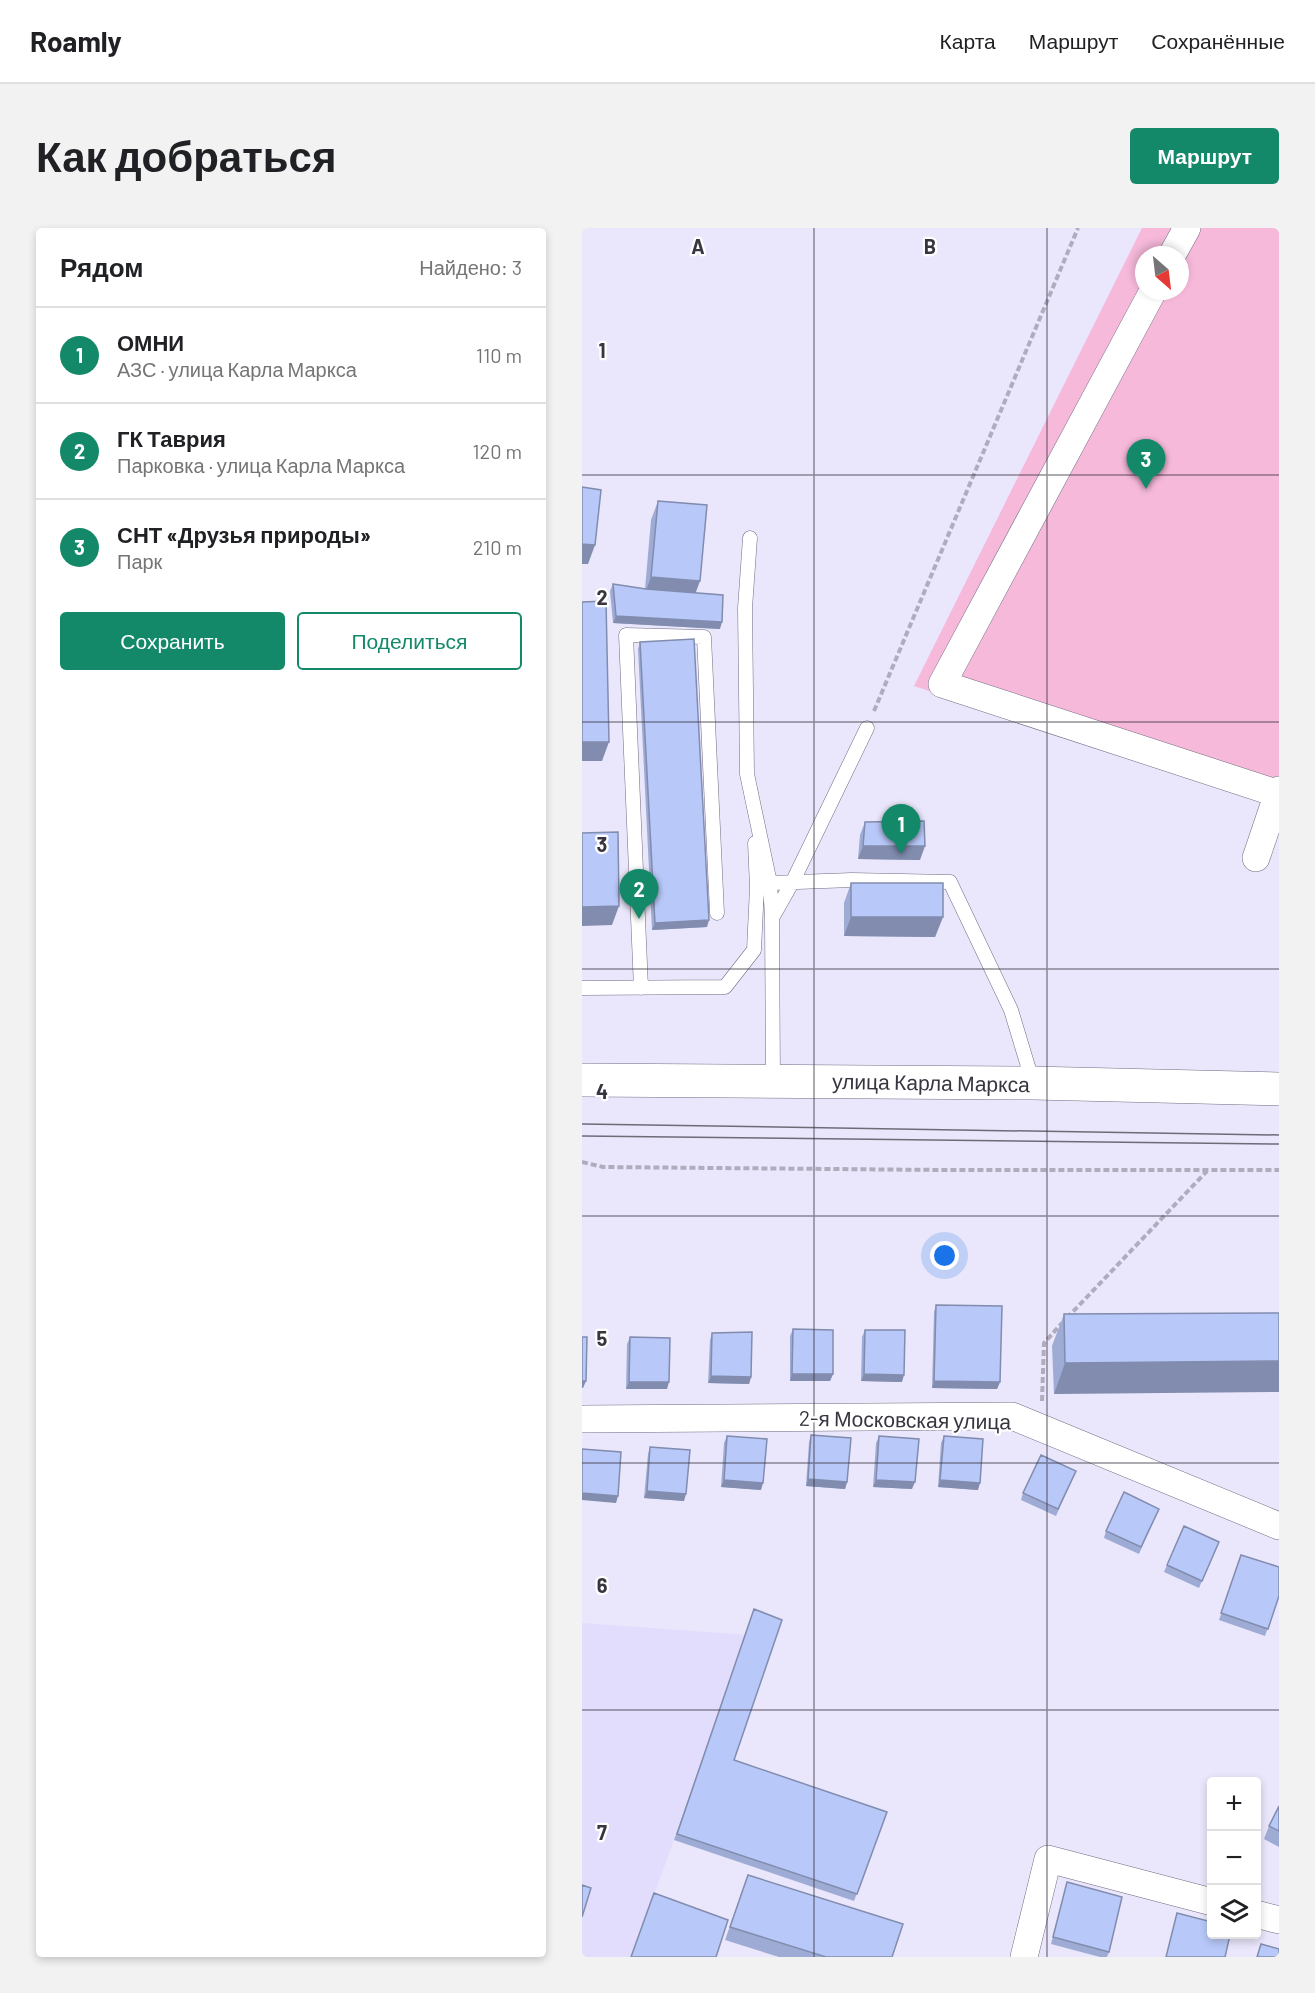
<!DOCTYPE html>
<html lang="ru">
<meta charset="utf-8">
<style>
body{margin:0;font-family:Barlow,sans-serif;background:#f2f2f2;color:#202124}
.controls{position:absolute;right:18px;bottom:18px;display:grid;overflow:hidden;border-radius:6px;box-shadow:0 3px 9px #0003}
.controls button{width:54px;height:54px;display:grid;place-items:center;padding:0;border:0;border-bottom:2px solid #e0e0e0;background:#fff;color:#202124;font:30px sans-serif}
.compass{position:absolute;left:553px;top:18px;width:54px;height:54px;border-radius:50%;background:#fff;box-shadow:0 3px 9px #0003;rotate:152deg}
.you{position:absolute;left:363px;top:1028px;width:21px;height:21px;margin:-15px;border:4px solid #fff;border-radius:50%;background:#1a73e8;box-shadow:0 0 0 9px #1a73e833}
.badge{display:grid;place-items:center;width:39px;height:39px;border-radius:50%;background:#14896a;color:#fff;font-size:20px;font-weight:700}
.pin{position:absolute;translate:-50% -50px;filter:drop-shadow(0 2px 3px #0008)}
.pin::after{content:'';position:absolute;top:32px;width:21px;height:18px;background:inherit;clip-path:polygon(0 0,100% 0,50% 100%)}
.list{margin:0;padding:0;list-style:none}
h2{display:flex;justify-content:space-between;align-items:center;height:78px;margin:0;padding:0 24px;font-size:26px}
h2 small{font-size:20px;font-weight:400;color:#757577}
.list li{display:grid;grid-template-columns:39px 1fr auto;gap:18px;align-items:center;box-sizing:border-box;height:96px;padding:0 24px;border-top:2px solid #e0e0e0}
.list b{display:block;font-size:22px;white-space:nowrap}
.list p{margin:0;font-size:20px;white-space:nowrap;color:#757577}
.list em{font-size:20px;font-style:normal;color:#757577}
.actions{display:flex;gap:12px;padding:18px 24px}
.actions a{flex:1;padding:14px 0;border:2px solid #14896a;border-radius:6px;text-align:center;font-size:21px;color:#14896a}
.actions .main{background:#14896a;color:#fff}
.icon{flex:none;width:33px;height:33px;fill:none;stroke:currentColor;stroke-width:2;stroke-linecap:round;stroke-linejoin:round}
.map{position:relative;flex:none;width:697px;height:1729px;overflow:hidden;border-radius:6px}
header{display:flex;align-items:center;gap:36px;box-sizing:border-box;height:84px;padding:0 30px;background:#fff;border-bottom:2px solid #e0e0e0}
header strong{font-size:28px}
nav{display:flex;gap:33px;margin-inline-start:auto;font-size:21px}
.intro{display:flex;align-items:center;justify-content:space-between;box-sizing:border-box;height:144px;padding:0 36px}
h1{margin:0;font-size:42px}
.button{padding:15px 27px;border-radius:6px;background:#14896a;color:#fff;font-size:21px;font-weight:700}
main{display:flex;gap:36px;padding:0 36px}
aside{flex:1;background:#fff;border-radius:6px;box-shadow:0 3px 9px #0003}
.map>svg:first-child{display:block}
.built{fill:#e2dcfd}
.green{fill:#f6b9da;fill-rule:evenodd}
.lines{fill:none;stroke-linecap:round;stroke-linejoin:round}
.lane-casing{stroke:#716c83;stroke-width:15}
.street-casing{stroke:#716c83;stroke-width:28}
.secondary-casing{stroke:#716c83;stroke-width:34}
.path{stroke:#b0acbe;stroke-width:4;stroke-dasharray:6 3;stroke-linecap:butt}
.lane{stroke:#fff;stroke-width:14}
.street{stroke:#fff;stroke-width:27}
.secondary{stroke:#fff;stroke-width:33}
.tram{stroke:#6e6b79;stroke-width:1.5}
.wall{fill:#9eacd5}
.shaded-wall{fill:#818cae}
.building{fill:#b8c8f8;stroke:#818cae;stroke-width:1.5}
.grid{fill:none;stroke:#383540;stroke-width:1.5;stroke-opacity:0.55}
.labels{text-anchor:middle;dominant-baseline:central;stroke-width:4.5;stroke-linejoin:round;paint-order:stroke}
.street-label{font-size:21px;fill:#383540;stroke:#fff}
.grid-label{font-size:20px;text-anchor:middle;font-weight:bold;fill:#383540;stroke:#fff;stroke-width:4.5;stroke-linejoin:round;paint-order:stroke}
</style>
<header>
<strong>Roamly</strong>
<nav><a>Карта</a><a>Маршрут</a><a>Сохранённые</a></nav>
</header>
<div class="intro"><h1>Как добраться</h1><a class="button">Маршрут</a></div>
<main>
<aside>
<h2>Рядом<small>Найдено: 3</small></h2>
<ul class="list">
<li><span class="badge">1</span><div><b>ОМНИ</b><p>АЗС · улица Карла Маркса</p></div><em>110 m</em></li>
<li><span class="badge">2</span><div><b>ГК Таврия</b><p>Парковка · улица Карла Маркса</p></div><em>120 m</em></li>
<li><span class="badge">3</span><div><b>СНТ «Друзья природы»</b><p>Парк</p></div><em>210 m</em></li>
</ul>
<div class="actions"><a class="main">Сохранить</a><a>Поделиться</a></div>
</aside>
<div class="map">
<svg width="697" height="1729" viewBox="0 0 697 1729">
<rect width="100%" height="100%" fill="#eae6fb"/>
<path class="built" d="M0,1395L164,1407L92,1612L49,1729H0Z"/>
<path class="green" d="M560,0H697V576L332,458ZM562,27H598V63H562Z"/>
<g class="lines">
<g class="lane-casing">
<path id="lane" d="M168,310L163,380L165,546L188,655L190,690
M188,655L270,652L368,654L429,782L451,855
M0,760L143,759L172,722L175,659L173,615
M59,760L44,407L122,409L135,685
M191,853L190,690L211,653L285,500"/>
</g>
<g class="street-casing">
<path id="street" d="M590,27L605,0
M571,63L360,456L697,566
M674,630L697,562
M0,1191L430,1188L697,1298
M674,1686L697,1692
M442,1729L466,1631L630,1674"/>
</g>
<g class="secondary-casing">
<path id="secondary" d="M0,852L451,855L697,861"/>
</g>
<path class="path" d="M292,483L496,0
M0,934L21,939L363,942H697
M485,1090L625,943
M460,1173L462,1115L480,1095"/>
<use href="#lane" class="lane"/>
<use href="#street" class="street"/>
<use href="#secondary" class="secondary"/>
<path class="tram" d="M0,896L697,907
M0,908L697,916"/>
</g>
<path class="wall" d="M76,273L114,365L138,401L31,395L28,363L31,356L63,361L69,292Z
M58,414L125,699L70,702L56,421Z
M283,594L338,632L276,631L278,607Z
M269,655L361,689L353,709L262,708V675Z
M354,1077L418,1154L415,1161L350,1160L352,1084Z
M697,1085L472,1166L470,1118L482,1086Z
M211,1101L251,1146L248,1153H208V1108Z
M283,1102L320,1154L279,1153L280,1109Z
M130,1105L169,1149L167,1156L126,1155L128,1112Z
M48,1109L85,1161H44L45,1116Z
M229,1207L265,1254L263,1261L224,1258L227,1214Z
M145,1208L179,1262L139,1259L142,1215Z
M297,1208L330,1261L291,1259L294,1215Z
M362,1208L396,1262L356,1259L359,1215Z
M68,1219L102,1273L62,1270L66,1226Z
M494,1243L474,1288L439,1272L441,1265Z
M577,1281L557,1326L522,1310L524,1303Z
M637,1314L617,1360L582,1344L585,1337Z
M659,1327L697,1368L683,1408L637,1392Z
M172,1381L152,1532L305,1584L272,1673L92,1612Z
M697,1578V1619L682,1611L687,1598Z
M166,1647L310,1729H197L143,1712Z
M485,1654L527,1724L525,1729H518L469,1716Z
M595,1685L643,1729H584Z"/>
<path class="shaded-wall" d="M0,316L13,317L6,336H0Z
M69,349L118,353L111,372L62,368Z
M34,388L140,394L138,401L31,395Z
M0,514H27L20,533H0Z
M281,618H343L338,632L276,631Z
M37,678L30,697L0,698V679Z
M269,689H361L353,709L262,708Z
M127,692L125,699L70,702L73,695Z
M697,1133V1164L472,1166L483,1135Z
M210,1146H251L248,1153H208Z
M282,1146L322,1147L320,1154L279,1153Z
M129,1148L169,1149L167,1156L126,1155Z
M0,1153H4L1,1160H0Z
M352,1153L418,1154L415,1161L350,1160Z
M47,1154H87L85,1161H44Z
M226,1251L265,1254L263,1261L224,1258Z
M142,1252L181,1255L179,1262L139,1259Z
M294,1252L333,1254L330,1261L291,1259Z
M358,1252L398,1255L396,1262L356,1259Z
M65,1263L104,1266L102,1273L62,1270Z
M0,1265L36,1268L34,1275L0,1272Z"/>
<path class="building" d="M0,259L19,262L13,317L0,316Z
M76,273L125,277L118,353L69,349Z
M31,356L64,361L141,367L140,394L34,388Z
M24,373L27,514H0V374Z
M112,411L127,692L73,695L58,414Z
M342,593L343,618H281L283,594Z
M36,604L37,678L0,679V605Z
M269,655H361V689H269Z
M354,1077L420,1078L418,1154L352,1153Z
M697,1085V1133L483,1135L482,1086Z
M211,1101L251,1102V1146H210Z
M283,1102H323L322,1147L282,1146Z
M170,1104L169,1149L129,1148L130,1105Z
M0,1109H5L4,1153H0Z
M48,1109L88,1110L87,1154H47Z
M229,1207L269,1210L265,1254L226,1251Z
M145,1208L185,1211L181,1255L142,1252Z
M297,1208L337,1211L333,1254L294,1252Z
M362,1208L401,1211L398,1255L358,1252Z
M68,1219L108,1222L104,1266L65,1263Z
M0,1221L39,1224L36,1268L0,1265Z
M459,1227L494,1243L476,1281L441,1265Z
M542,1264L577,1281L559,1319L524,1303Z
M602,1298L637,1314L620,1353L585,1337Z
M659,1327L697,1339V1368L686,1401L639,1385Z
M172,1381L200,1392L152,1532L305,1584L275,1666L95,1606Z
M697,1578V1603L687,1598Z
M166,1647L321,1696L310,1729H244L148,1699Z
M485,1654L540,1669L527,1724L471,1709Z
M0,1657L9,1660L0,1689Z
M72,1665L146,1692L134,1729H49Z
M595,1685L630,1694V1707H648L643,1729H584Z
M679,1716L697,1721V1729H675Z"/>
<path class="grid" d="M232,0V1729M465,0V1729M0,247H697M0,494H697M0,741H697M0,988H697M0,1235H697M0,1482H697"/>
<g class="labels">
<g class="street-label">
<text transform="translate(349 854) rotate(1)">улица Карла Маркса</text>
<text transform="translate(323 1191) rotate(1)">2-я Московская улица</text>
</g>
</g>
<g class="grid-label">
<text x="116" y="26">A</text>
<text x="348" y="26">B</text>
<text x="20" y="130">1</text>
<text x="20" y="377">2</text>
<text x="20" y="624">3</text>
<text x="20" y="871">4</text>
<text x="20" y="1118">5</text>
<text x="20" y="1365">6</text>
<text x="20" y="1612">7</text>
</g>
</svg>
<div class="controls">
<button>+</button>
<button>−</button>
<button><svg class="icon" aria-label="layers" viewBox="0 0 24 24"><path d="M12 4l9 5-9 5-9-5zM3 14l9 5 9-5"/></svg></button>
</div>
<svg class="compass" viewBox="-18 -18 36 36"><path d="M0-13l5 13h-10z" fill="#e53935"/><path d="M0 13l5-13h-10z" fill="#757577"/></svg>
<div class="you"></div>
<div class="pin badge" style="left:319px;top:626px">1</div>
<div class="pin badge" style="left:57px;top:691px">2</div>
<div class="pin badge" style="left:564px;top:261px">3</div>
</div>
</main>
